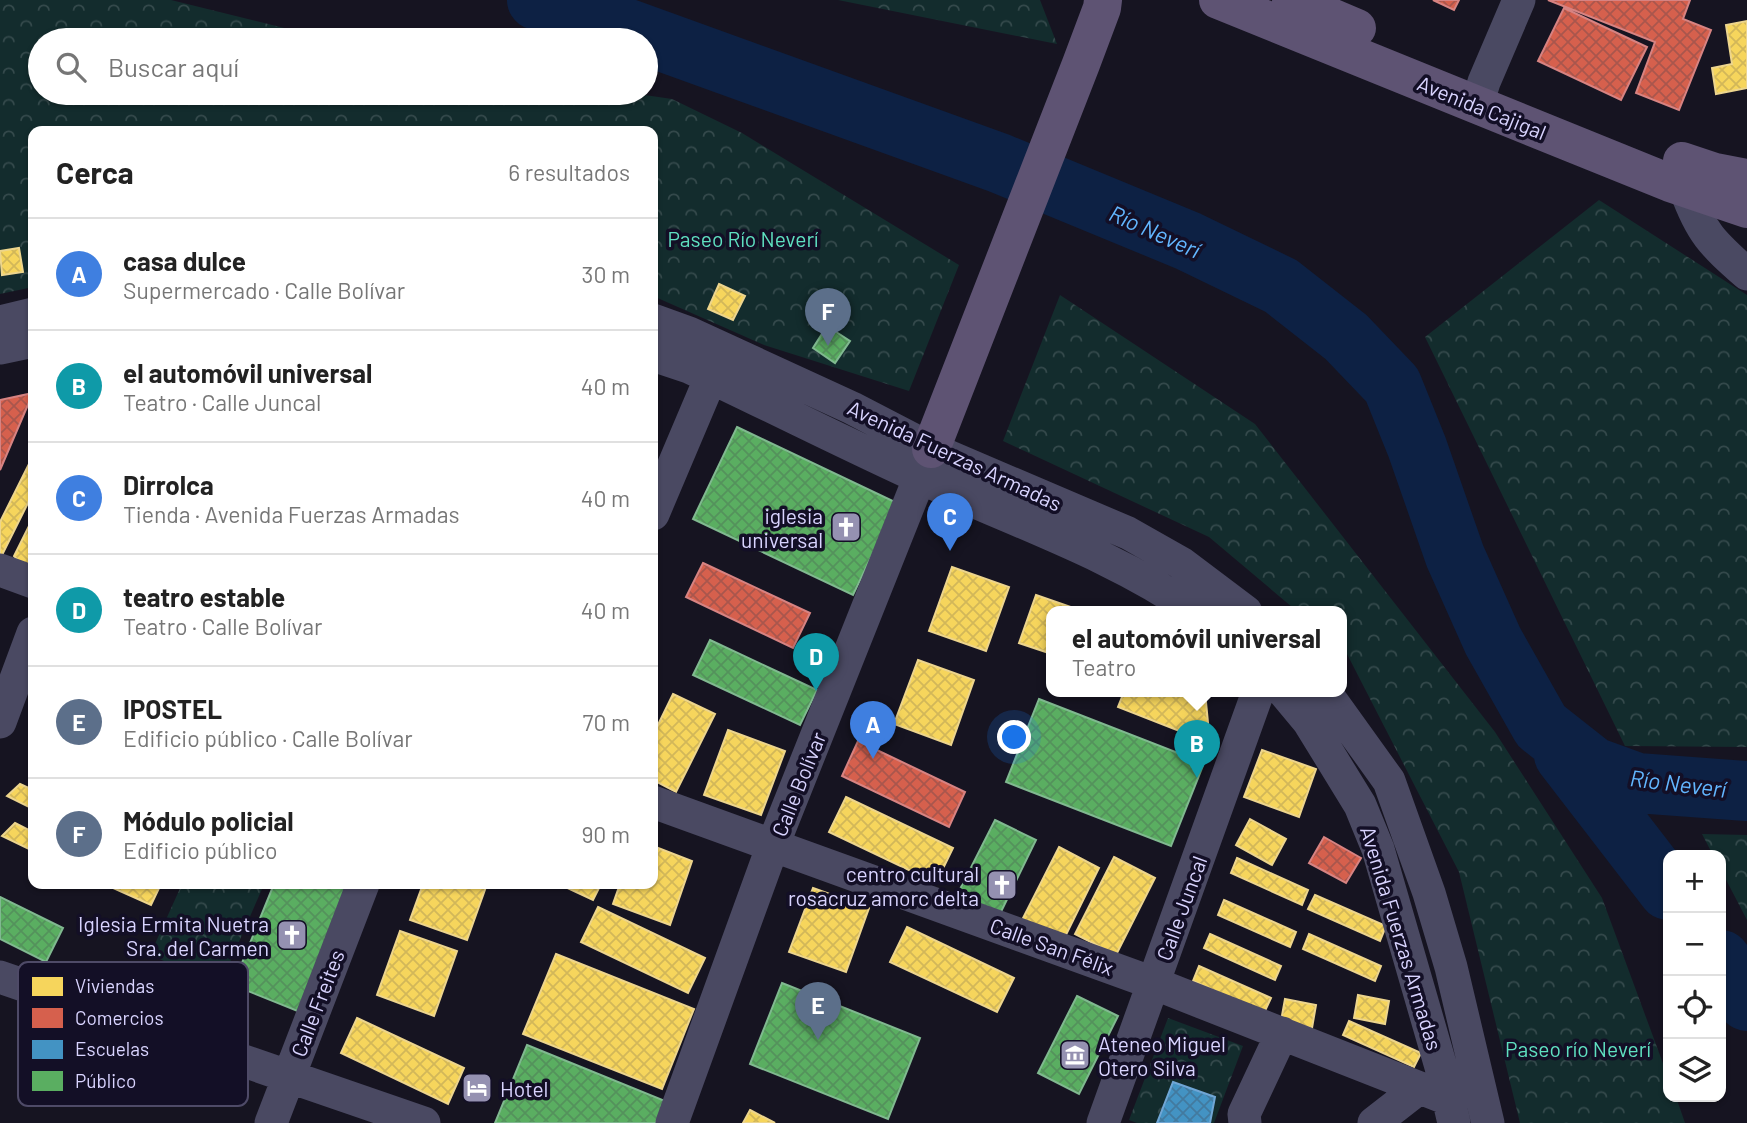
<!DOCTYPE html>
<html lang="es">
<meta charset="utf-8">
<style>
body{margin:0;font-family:Barlow,sans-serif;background:#f2f2f2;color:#222}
.controls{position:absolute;right:21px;bottom:21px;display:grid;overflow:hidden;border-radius:14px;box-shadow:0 2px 5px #0004}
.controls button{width:63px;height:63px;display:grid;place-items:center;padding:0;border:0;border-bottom:2px solid #e0e0e0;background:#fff;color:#222;font:35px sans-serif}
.you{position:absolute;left:1015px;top:738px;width:24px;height:24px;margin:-18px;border:5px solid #fff;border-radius:50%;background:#1a73e8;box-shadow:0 0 0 10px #1a73e833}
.badge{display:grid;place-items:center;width:46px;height:46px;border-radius:50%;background:#9591b1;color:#fff;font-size:23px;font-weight:700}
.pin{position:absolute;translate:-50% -58px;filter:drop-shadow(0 2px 4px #0008)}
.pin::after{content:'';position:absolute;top:37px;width:24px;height:21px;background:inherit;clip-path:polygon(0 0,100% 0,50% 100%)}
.popup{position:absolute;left:1046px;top:606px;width:301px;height:91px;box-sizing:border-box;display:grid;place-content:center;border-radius:14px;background:#fff;filter:drop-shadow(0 2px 5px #0005);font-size:23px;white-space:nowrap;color:#767676}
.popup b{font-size:26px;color:#222}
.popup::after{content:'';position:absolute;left:50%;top:100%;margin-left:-14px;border:14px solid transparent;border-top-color:#fff}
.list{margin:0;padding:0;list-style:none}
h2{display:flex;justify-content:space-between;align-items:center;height:91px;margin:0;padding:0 28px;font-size:30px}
h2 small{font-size:23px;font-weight:400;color:#767676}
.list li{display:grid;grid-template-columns:46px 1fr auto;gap:21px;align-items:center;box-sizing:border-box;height:112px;padding:0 28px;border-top:2px solid #e0e0e0}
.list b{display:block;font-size:26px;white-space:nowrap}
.list p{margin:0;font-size:23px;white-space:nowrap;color:#767676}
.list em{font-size:23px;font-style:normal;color:#767676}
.icon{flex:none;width:38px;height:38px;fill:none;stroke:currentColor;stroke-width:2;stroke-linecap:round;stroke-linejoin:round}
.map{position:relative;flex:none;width:1747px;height:1123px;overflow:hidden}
.search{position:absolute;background:#fff;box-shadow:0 2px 5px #0004;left:28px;top:28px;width:630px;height:77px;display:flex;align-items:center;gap:18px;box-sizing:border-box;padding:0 24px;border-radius:38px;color:#767676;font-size:26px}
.panel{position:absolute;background:#fff;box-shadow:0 2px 5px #0004;left:28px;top:126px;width:630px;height:763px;border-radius:14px}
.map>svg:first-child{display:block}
.forest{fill:url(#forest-crowns)}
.homes{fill:url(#homes-cross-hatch);stroke:#edd58d;stroke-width:2}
.shops{fill:url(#shops-cross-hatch);stroke:#d78382;stroke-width:2}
.schools{fill:url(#schools-cross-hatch);stroke:#70a6d5;stroke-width:2}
.public{fill:url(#public-cross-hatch);stroke:#80b990;stroke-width:2}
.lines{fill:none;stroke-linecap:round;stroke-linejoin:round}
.river{stroke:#0d2144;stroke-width:60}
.minor{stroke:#4a4962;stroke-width:33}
.major{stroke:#5e5373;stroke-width:38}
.labels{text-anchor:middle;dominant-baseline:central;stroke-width:7;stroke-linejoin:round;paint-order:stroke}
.street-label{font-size:21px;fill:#d9d4ff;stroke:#130f26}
.park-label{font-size:21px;fill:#5fe0c0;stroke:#130f26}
.poi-label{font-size:21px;fill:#d9d4ff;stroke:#130f26;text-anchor:end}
.water-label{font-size:23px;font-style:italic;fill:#62b6ff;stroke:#130f26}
.key{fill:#130f26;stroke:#4e4a67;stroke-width:2}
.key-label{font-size:19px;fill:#d9d4ff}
</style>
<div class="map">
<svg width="1747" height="1123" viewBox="0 0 1747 1123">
<defs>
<pattern id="forest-crowns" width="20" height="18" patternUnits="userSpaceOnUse" patternTransform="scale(1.75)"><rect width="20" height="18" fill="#132c2d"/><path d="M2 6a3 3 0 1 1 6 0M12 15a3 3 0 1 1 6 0" fill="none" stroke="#354a4c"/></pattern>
<pattern id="homes-cross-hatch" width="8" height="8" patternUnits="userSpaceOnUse" patternTransform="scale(1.75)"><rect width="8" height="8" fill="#f6d55c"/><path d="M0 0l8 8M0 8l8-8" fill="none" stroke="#d2b759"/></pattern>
<pattern id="shops-cross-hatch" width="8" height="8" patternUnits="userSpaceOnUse" patternTransform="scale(1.75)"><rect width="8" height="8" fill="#d6604d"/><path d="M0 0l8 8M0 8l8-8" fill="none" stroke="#a9564d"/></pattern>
<pattern id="schools-cross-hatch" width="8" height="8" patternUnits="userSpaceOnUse" patternTransform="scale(1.75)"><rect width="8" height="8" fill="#4393c3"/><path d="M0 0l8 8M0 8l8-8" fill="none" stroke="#427a9f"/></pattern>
<pattern id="public-cross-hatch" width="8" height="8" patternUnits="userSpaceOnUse" patternTransform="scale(1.75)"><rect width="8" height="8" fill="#5aae61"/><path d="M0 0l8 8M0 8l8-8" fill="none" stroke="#54925c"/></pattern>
</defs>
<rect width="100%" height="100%" fill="#161421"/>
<path class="forest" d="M0,0H171L333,40H40V93H631L672,99L742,133L959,265L909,391L764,345L653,296V131H33V287L0,294Z
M838,0H1040L1057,44Z
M1599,200L1747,295V747L1625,746L1425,337Z
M1060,295L1255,424L1495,732L1602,898L1668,1077V1097H1676L1685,1123H1520L1459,872L1347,654L1342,650V612H1298L1209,537L1003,441Z
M1702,834L1747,835V920L1721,870V855H1713Z
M182,884H251L262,889L220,985L150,955Z
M1168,1018L1243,1046L1214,1123H1137L1129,1120Z"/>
<path class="homes" d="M1747,21V88L1716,94L1712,68L1732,64L1726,25Z
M19,248L23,272L2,275L0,251Z
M719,284L745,296L733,320L708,309Z
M33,456V493L0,559V522Z
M33,518V555L26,570L14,556Z
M952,567L1009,587L986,651L929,631Z
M1036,595L1085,612H1052V654L1019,643Z
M918,660L974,680L951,745L894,724Z
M1124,692H1205L1210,743L1118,707Z
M673,694L715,714L676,792L653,780V735Z
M728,730L785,751L761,815L704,795Z
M1262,750L1316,769L1299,817L1244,797Z
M20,784L33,790V809L7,796Z
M846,797L953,848L936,883L829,832Z
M1250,819L1286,839L1272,865L1236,845Z
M15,823L33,832V851L2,836Z
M653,846L692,861L670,925L613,904L620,884H653Z
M1059,847L1099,868L1061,945L1020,924Z
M1114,857L1155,878L1116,955L1075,934Z
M1237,858L1308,890L1302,905L1231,873Z
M113,884H161L151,905L111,887Z
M423,884H487L467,940L410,920Z
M559,884H601L593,900Z
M813,888L869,908L846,972L789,952Z
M1315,895L1386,926L1380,941L1308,909Z
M1224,900L1296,932L1290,947L1218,915Z
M598,907L705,958L688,993L581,942Z
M907,927L1014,978L997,1012L890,962Z
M400,931L457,951L434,1016L377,995Z
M1210,934L1281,966L1275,980L1204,948Z
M1309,934L1381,966L1375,981L1303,949Z
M556,954L694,1009L662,1089L523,1034Z
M1199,966L1271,998L1264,1013L1193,981Z
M1358,995L1389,1001L1385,1024L1354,1018Z
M1285,999L1316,1005L1312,1028L1281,1021Z
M357,1018L464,1068L448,1104L341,1053Z
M1349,1021L1421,1053L1414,1067L1343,1035Z
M750,1110L775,1123H743Z"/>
<path class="shops" d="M1433,0H1459L1454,10Z
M1548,0H1690L1683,19L1711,30L1679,110L1636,93L1655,42Z
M1564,8L1647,47L1621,100L1538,61Z
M33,393L0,470V400Z
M703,563L810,613L793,648L686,597Z
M858,741L965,792L949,827L842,776Z
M1324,837L1361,858L1346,883L1309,863Z"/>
<path class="schools" d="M1173,1082L1215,1097L1210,1123H1157Z"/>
<path class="public" d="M827,326L850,341L835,363L813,348Z
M737,427L897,503L853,595L693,519Z
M710,640L817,690L800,725L693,675Z
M1039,699L1204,763L1171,846L1006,782Z
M995,820L1036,840L998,918L956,897Z
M274,884H351L300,1012L233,985Z
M0,897L63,928L46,962L0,939Z
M782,983L920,1038L888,1119L750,1064Z
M1077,996L1118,1016L1079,1094L1038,1073Z
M527,1045L665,1101L656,1123H495Z"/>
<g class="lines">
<path class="river" d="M537,0L570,8L999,163L1188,241L1281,286L1346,337L1392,385L1417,447L1455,556L1493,641L1541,726L1593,767L1637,783L1747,791
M1564,755L1668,890
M1721,960L1747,1001"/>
<path class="minor" d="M1477,105L1484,82L1519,0
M1685,188C1701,233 1712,243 1747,274
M653,320L689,333L852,408L931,449L1128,533L1181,563L1246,612
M0,322L33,314
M0,348L33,341
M653,355L689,367C774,407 858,450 943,488C1028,526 1119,558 1196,612
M653,514L711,377
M0,570L33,582
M1284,692L1309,722L1360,805L1378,849L1441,1067L1454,1123
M1325,692L1389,781L1429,893L1451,967L1488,1123
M0,722L33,633
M653,802L1153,983L1448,1099
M0,977L424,1123
M271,1123L363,884
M672,1123L773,845L931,449
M1103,1123L1258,692
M1245,1123L1244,1114L1282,1033
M1374,1123L1419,1088"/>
<path class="major" d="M1218,0L1670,183L1747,209
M1291,0L1357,28
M1682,161L1715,172L1747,178
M931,449L1081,64L1102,8L1103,0"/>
</g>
<defs>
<g id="church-square" transform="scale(1.575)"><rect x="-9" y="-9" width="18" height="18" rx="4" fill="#9591b1" stroke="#130f26"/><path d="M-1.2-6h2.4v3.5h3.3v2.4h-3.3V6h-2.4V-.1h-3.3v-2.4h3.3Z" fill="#fff"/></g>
<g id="museum-square" transform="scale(1.575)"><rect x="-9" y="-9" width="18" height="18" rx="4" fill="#9591b1" stroke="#130f26"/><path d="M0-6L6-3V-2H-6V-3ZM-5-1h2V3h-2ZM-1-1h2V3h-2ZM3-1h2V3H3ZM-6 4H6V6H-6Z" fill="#fff"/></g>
<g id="hotel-square" transform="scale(1.575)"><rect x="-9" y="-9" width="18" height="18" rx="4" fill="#9591b1" stroke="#130f26"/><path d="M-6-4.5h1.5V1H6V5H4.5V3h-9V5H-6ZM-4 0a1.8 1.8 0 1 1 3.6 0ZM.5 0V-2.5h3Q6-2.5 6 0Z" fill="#fff"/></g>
</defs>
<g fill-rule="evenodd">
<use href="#church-square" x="846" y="527"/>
<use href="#church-square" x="1002" y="885"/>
<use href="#church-square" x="292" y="935"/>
<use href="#museum-square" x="1075" y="1055"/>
<use href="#hotel-square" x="477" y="1088"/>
</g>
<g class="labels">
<g class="street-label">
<text transform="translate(1482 107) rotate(22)">Avenida Cajigal</text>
<text transform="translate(955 455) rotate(25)">Avenida Fuerzas Armadas</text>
<text transform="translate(798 784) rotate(-68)">Calle Bolívar</text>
<text transform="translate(1181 908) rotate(-70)">Calle Juncal</text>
<text transform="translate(1402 938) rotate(73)">Avenida Fuerzas Armadas</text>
<text transform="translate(1052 946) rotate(20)">Calle San Félix</text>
<text transform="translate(317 1003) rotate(-69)">Calle Freites</text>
</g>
<g class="park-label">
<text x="743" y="238">Paseo Río Neverí</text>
<text x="1578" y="1048">Paseo río Neverí</text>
</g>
<g class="poi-label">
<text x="823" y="515">iglesia<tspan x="823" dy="24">universal</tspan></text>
<text x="979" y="873">centro cultural<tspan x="979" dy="24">rosacruz amorc delta</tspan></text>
<text x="269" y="923">Iglesia Ermita Nuetra<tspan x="269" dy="24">Sra. del Carmen</tspan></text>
<text x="1098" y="1043" text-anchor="start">Ateneo Miguel<tspan x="1098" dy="24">Otero Silva</tspan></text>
<text x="500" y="1088" text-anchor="start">Hotel</text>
</g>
<g class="water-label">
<text transform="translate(1155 231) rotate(24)">Río Neverí</text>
<text transform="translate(1678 783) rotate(7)">Río Neverí</text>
</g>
</g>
<rect x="18" y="962" width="230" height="144" rx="10" class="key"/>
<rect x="32" y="977" width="31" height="19" fill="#f6d55c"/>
<rect x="32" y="1008" width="31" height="20" fill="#d6604d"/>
<rect x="32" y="1040" width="31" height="19" fill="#4393c3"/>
<rect x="32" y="1071" width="31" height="20" fill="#5aae61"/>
<g class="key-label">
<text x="75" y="993">Viviendas</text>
<text x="75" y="1025">Comercios</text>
<text x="75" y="1056">Escuelas</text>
<text x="75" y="1088">Público</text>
</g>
</svg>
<div class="controls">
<button>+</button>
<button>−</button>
<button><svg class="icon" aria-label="locate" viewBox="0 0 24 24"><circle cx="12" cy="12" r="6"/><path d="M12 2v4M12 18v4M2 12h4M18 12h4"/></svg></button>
<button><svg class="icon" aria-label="layers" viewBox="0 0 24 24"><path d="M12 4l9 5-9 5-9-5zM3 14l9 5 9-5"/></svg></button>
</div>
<div class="you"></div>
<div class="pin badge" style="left:873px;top:759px;background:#3f7fe0">A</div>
<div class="pin badge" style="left:1197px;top:778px;background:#0f9aa8">B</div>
<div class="popup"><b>el automóvil universal</b>Teatro</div>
<div class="pin badge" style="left:950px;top:551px;background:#3f7fe0">C</div>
<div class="pin badge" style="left:816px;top:691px;background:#0f9aa8">D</div>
<div class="pin badge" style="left:818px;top:1040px;background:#5c6f8a">E</div>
<div class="pin badge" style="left:828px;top:346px;background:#5c6f8a">F</div>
<div class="search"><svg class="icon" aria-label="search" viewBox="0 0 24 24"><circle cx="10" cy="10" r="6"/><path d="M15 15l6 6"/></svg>Buscar aquí</div>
<section class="panel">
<h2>Cerca<small>6 resultados</small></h2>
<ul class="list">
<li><span class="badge" style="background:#3f7fe0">A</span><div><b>casa dulce</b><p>Supermercado · Calle Bolívar</p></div><em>30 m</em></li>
<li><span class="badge" style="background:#0f9aa8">B</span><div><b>el automóvil universal</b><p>Teatro · Calle Juncal</p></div><em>40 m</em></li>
<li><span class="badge" style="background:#3f7fe0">C</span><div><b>Dirrolca</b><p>Tienda · Avenida Fuerzas Armadas</p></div><em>40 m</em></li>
<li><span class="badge" style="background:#0f9aa8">D</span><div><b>teatro estable</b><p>Teatro · Calle Bolívar</p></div><em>40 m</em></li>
<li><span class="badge" style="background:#5c6f8a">E</span><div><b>IPOSTEL</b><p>Edificio público · Calle Bolívar</p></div><em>70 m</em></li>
<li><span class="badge" style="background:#5c6f8a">F</span><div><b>Módulo policial</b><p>Edificio público</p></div><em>90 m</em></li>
</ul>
</section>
</div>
